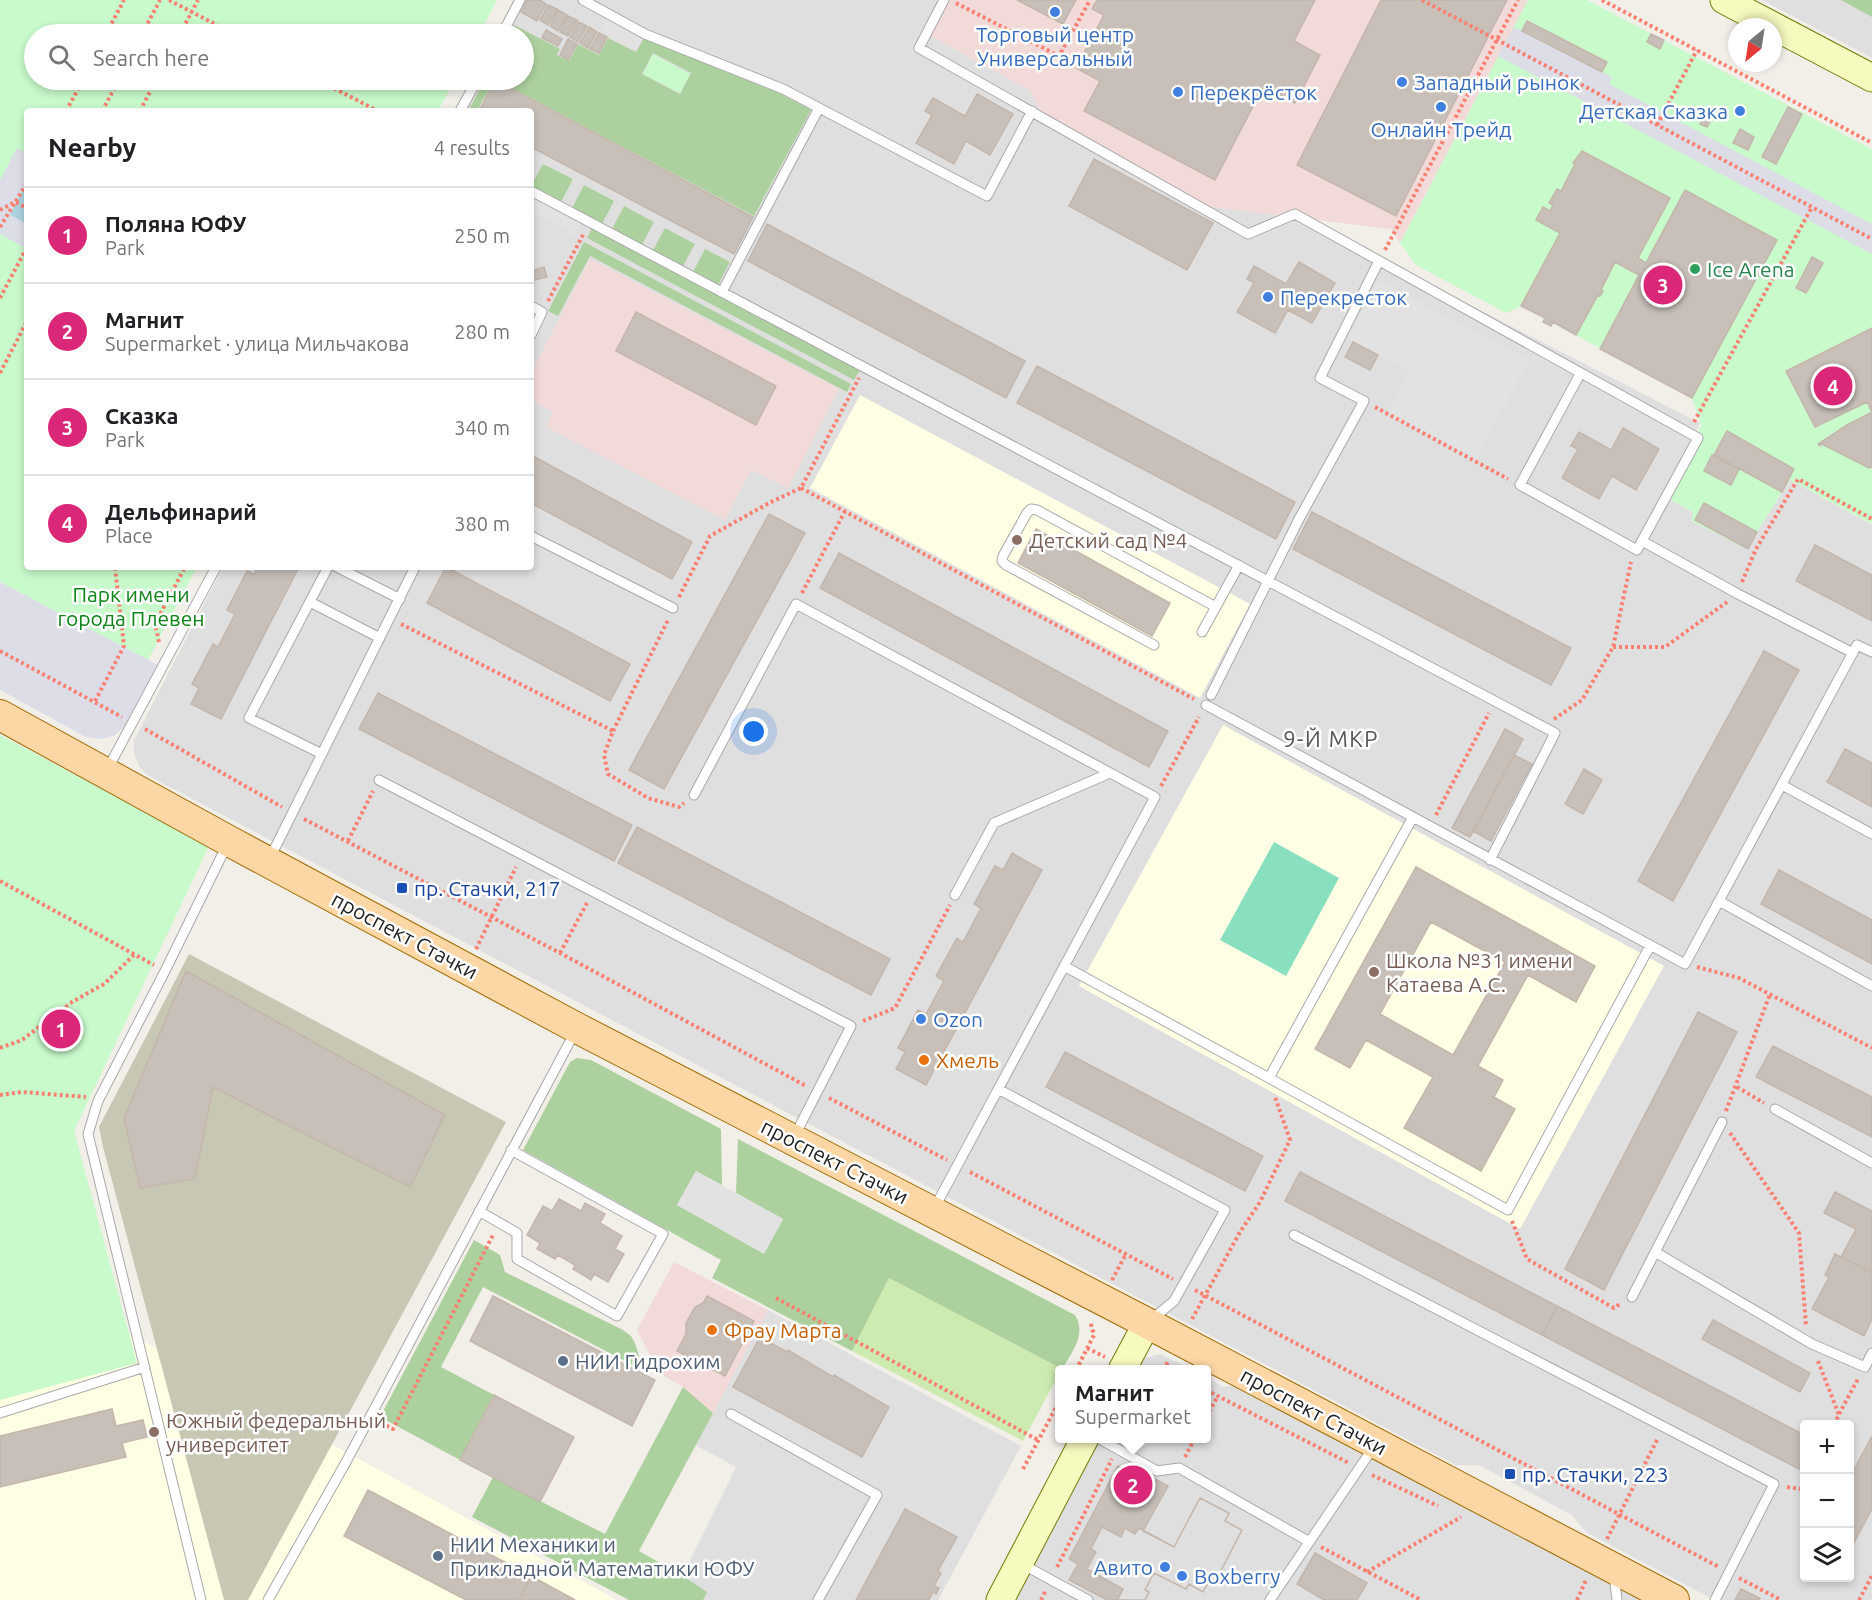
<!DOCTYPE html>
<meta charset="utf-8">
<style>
body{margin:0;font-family:Ubuntu,sans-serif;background:#f6f6f6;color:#202124}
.controls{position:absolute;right:18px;bottom:18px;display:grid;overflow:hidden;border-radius:6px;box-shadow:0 3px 9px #0003}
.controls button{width:54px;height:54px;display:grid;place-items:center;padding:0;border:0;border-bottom:2px solid #e0e0e0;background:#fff;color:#202124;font:30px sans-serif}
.compass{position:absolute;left:1728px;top:18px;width:54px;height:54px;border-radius:50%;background:#fff;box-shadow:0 3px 9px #0003;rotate:210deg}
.you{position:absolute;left:754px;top:732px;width:21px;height:21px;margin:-15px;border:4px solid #fff;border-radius:50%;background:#1a73e8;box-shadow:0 0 0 9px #1a73e833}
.badge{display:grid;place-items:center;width:39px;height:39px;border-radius:50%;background:#db2777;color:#fff;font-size:20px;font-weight:700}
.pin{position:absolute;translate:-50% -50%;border:3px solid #fff;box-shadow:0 2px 6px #0006}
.popup{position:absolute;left:1055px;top:1365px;width:156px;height:78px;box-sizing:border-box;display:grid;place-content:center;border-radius:6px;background:#fff;filter:drop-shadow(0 2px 4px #0005);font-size:20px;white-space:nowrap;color:#757577}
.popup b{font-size:22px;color:#202124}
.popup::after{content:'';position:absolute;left:50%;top:100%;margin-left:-12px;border:12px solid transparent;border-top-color:#fff}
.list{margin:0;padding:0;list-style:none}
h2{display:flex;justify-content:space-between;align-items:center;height:78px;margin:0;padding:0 24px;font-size:26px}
h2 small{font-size:20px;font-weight:400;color:#757577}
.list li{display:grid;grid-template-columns:39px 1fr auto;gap:18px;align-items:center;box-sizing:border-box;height:96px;padding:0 24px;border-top:2px solid #e0e0e0}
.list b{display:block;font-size:22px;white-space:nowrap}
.list p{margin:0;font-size:20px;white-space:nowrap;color:#757577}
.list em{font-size:20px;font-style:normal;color:#757577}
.icon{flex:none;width:33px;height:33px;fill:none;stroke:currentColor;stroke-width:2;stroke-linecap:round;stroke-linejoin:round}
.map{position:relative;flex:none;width:1872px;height:1600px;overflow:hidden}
.search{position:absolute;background:#fff;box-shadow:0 3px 9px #0003;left:24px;top:24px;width:510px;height:66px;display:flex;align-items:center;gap:15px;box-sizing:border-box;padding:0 21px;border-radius:33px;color:#757577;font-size:22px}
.panel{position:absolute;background:#fff;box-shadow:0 3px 9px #0003;left:24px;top:108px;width:510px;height:462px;border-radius:6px}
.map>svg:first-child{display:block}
.residential{fill:#e0dfdf;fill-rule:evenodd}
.commercial{fill:#f2dad9}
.education{fill:#ffffe5}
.construction{fill:#c7c7b4}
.grass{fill:#cdebb0}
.forest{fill:#add19e;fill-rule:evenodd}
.park{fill:#c8facc}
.pitch{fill:#88e0be}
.parking{fill:#e2e2e2}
.plaza{fill:#dddde8}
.water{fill:#aad3df}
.building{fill:#c7bfb8;stroke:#c4b6ab;stroke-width:1.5;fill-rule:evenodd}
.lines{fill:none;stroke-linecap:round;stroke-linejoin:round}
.lane-casing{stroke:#a9a9a9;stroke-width:11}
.secondary-casing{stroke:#707d05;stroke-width:29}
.primary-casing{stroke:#a06b00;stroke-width:32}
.path{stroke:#fa8072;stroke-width:4;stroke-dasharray:3 3;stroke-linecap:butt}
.lane{stroke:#fff;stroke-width:9}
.secondary{stroke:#f7fabf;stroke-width:27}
.primary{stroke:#fcd6a4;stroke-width:30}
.shop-dot{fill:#3f7fe0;stroke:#fff;stroke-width:2}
.leisure-dot{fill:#2e9e5b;stroke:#fff;stroke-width:2}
.education-dot{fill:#8d6e63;stroke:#fff;stroke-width:2}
.transit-dot{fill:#1a4fb4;stroke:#fff;stroke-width:2}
.food-dot{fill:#e8710a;stroke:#fff;stroke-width:2}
.service-dot{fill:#5c6f8a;stroke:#fff;stroke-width:2}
.labels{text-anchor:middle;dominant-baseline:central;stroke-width:5;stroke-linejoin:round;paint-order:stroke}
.shop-label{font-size:21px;fill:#366cbe;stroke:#fff;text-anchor:start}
.leisure-label{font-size:21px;fill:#27864d;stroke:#fff;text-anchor:start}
.education-label{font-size:21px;fill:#785e54;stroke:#fff;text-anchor:start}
.park-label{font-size:21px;fill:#0c8416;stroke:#fff}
.transit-label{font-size:21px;fill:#164399;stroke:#fff;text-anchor:start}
.street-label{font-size:21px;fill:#222;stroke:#fff}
.food-label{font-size:21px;fill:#c56008;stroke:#fff;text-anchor:start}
.service-label{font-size:21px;fill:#4e5e75;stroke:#fff;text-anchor:start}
.neighbourhood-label{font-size:22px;letter-spacing:1.5px;fill:#555;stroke:#fff}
</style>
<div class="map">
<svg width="1872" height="1600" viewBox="0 0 1872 1600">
<rect width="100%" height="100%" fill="#f2efe9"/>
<path class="residential" d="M513,0H940L924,32L1029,90L1046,119L1298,217L1700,423L1664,496L1693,512V521L1746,549L1790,480L1872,525V1600H1714L1586,1532L1572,1515L1479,1465H1456L147,775L139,766L134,753V740L223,567H531V111H456L473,80H524V34H496ZM1804,1424H1850V1578H1804Z
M1762,0H1872V58Z
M768,1310L1021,1446L938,1600H702L677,1587L736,1467L695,1445Z
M1161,1354L1190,1369L1133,1370L1144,1358Z
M1207,1378L1224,1387L1236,1385L1643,1600H1010L1096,1439L1206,1438Z"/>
<path class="commercial" d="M940,0H1528L1400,243L1391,229L1211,207L1046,119L1029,90L924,32Z
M590,259L839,389L788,488L751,470L725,520L546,427L553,412L531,400V373Z
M674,1262L768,1310L713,1413L683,1387L659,1373L637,1330Z"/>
<path class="education" d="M860,395L1250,604L1200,698L810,488Z
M1223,725L1664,966L1520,1229L1079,986Z
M0,1263L617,1600H0Z"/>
<path class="construction" d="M189,954L506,1122L248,1600H224L103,1147L99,1127Z"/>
<path class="grass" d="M889,1278L1062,1369L1060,1370L1059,1374L1023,1441L852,1351Z"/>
<path class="forest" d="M1841,0H1872V17Z
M514,25L560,49L557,55L569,61L578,44L599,55L608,38L636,52L644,38L781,94L811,110L754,216L496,80H524V34H509ZM653,53L691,73L680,94L642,74Z
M485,80H494L477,111H468Z
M543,164L573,179L561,202L531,186Z
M584,185L614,201L602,224L572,208Z
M624,206L654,222L642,245L612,229Z
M592,228L860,370L854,380L587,238Z
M665,228L695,244L683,266L653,250Z
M584,242L851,384L847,392L590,256L558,316L548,311Z
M705,249L730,262L718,285L693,272Z
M577,1058L591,1060L721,1129L722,1185L696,1171L677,1205L764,1253L783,1219L736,1193L738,1139L1075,1315C1087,1334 1072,1352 1062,1369L889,1278L852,1351L712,1278L721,1260L523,1150L570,1062Z
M474,1240L500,1255L505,1272L623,1330L631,1336L635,1343L644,1371L483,1287L441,1367L494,1395L460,1460L380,1417Z
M683,1387L713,1413L639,1551L683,1576L707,1592L703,1600H629L472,1517L493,1477L605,1534Z"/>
<path class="park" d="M0,0H497L479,34H34V80H455L438,111H27V567H197L148,660L0,582Z
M1528,0H1587L1872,149V524L1790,480L1746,549L1692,521L1693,512L1664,496L1701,425L1692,398L1522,306L1506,313L1416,265L1400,243Z
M653,54L690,74L680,93L643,74Z
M0,735L209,846L74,1131L137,1363L0,1400Z"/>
<path class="pitch" d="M1274,842L1339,878L1286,976L1220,940Z"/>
<path class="parking" d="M606,19L642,39L636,50L600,30Z
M531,197L581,224L575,236L531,212Z
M1378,280L1529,359L1477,460L1388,414L1410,371L1348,338Z
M696,1171L783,1219L764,1254L677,1205Z"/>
<path class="plaza" d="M1514,27L1612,77L1609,84L1872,224V254L1498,56Z
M17,148L27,154V249L0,234V180Z
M0,582L158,665L125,726L114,736L100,739L86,737L0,690Z"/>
<path class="water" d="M25,186L27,187V224L10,215Z"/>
<path class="building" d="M527,0H540L546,4L537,21L521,12Z
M1017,0H1076L1063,24Z
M1097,0H1315L1294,41L1320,55L1295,103L1279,94L1277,97L1262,89L1215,180L1084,111L1100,81L1076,68L1104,15L1092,9Z
M1381,0H1507L1396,216L1297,165Z
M548,5L557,9L548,25L540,20Z
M558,10L567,15L558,31L550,26Z
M568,16L577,20L568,36L560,32Z
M1527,21L1607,62L1602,72L1522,31Z
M578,22L587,26L578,42L570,37Z
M589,27L597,32L588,48L580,43Z
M546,30L562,39L558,46L542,38Z
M599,33L607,37L599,53L590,49Z
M1651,34L1664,40L1660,49L1647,42Z
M568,39L577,44L568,60L560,55Z
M495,80L753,217L734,254L531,147V111H479Z
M977,94L1013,114L990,155L966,141L954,164L916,143L932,115L925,111L933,98L965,116Z
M1788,107L1802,114L1776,164L1762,157Z
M1703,117L1711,120L1707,127L1700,124Z
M1740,129L1754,137L1748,150L1733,143Z
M1582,151L1670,198L1638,258L1646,263L1685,190L1777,240L1692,398L1600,349L1639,275L1615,262L1601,290L1603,291L1600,296L1598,295L1576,335L1553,322L1551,326L1543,322L1545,318L1521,306L1560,233L1536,220L1543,207L1550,211L1553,205L1549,203L1557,189L1561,191L1575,164L1573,163Z
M1094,159L1213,223L1187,270L1069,206Z
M767,224L1025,361L1006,398L748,261Z
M1812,257L1823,263L1806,293L1796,288Z
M1299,262L1335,283L1312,323L1288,310L1275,333L1237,312L1254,283L1247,279L1254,266L1286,284Z
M544,267L547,277L531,281V271Z
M636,312L776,386L756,425L616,351Z
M1872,328V412L1867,402L1815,427L1786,371Z
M1353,342L1378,355L1370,370L1345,357Z
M1037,366L1295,502L1276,539L1017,403Z
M1872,412V467L1869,468L1822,444L1820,446L1818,444L1847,425Z
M1623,428L1659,449L1636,490L1612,476L1599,499L1562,478L1578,449L1571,446L1579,432L1611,450Z
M1727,431L1794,469L1782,492L1714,455Z
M531,455L692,542L672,579L531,503Z
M1712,455L1739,469L1731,485L1704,471Z
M1704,503L1757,532L1748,549L1695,520Z
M1312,512L1571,648L1551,685L1293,549Z
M769,514L805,533L664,789L629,770Z
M1036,529L1170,603L1152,636L1018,563Z
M1815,545L1872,575V621L1796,581Z
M839,553L1168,731L1149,767L820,588Z
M258,567H299L221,719L191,704L199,688L192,684L213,644L218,647L235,614L227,610L247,571L254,574Z
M446,567L630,664L610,701L427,603Z
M1764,651L1799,670L1673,901L1638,881Z
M378,693L632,825L614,861L359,729Z
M1505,729L1523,739L1470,837L1452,828Z
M1845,749L1872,763V807L1827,782Z
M1514,755L1532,764L1491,841L1473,831Z
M1584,769L1602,780L1583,814L1565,804Z
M637,827L890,959L871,995L618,863Z
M1012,853L1042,870L926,1085L896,1069L905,1052L898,1048L918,1010L926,1014L944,981L936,976L957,938L963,942L981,908L974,904L995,866L1003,870Z
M1416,867L1595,966L1576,1002L1528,975L1478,1066L1503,1080L1494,1097L1515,1109L1481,1171L1404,1128L1433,1077L1366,1040L1350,1068L1315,1049ZM1431,922L1505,962L1453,1055L1380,1014Z
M1779,870L1872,920V964L1761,904Z
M186,971L445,1115L410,1187L213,1087L195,1179L140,1188L124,1118Z
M1698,1012L1737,1032L1604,1290L1565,1269Z
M1773,1046L1872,1097V1137L1756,1077Z
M1065,1052L1263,1156L1245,1191L1046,1087Z
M1300,1172L1557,1306L1542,1335L1285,1201Z
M1835,1192L1872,1211V1273L1841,1257L1856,1229L1824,1213Z
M559,1199L581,1211L585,1203L605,1214L600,1223L622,1236L615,1249L624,1254L608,1282L594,1274L591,1280L573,1269L575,1265L558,1255L555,1259L537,1249L540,1243L527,1235L543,1206L552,1211Z
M1835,1254L1872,1273V1319L1864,1336L1812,1309L1829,1277L1825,1275Z
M493,1296L655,1380L632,1426L470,1341Z
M707,1296L754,1321L725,1376L677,1351L686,1334V1323L695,1307L703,1303Z
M1557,1306L1804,1435V1458L1799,1469L1542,1335Z
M1713,1320L1810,1373L1800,1392L1702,1339Z
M760,1337L787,1352L788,1350L833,1377L834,1375L889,1407L862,1457L733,1387Z
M494,1395L574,1437L540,1502L460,1460Z
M112,1409L116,1426L143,1420L147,1437L122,1443L126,1457L0,1487V1436Z
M1872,1436V1509L1850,1550V1477Z
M1118,1466L1145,1480L1148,1475L1168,1486L1143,1531L1174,1547L1200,1498L1229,1513L1225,1521L1242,1530L1215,1582L1210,1579L1203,1592L1189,1584L1186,1589L1154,1573L1145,1590L1149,1592L1145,1600H1107L1069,1580L1078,1564L1069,1559Z
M368,1490L531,1576L519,1600H466L344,1536Z
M1200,1498L1229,1513L1225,1521L1242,1530L1215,1582L1210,1579L1203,1592L1189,1584L1186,1589L1154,1573L1145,1590L1149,1592L1145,1600H1119L1118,1599L1123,1589L1087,1569L1096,1552L1091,1549L1102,1527L1121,1537L1125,1528L1135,1534L1139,1528L1174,1547Z
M905,1509L957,1537L938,1571L941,1573L934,1586L939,1588L936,1594L933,1592L929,1600H856Z
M1315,1553L1367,1583L1357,1600H1324L1297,1584Z
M531,1576L575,1600H519Z
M1741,1589L1760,1598L1759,1600H1735Z"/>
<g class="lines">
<g class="lane-casing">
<path id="lane" d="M583,0L645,34L783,89L987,196L1032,111
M944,0L919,48L1248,234L1295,214L1698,438L1637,550L1520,485L1580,374
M502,34L520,0
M460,111L477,80
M531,191L1555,733L1490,860
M722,292L819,108
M531,306L542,312L531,335
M531,536L673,608
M1642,541L1738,594L1853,653
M337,567L400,599
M310,602L380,638
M1202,632L1239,565
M1154,645L1006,565L1002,561L1003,556L1027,513L1031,509L1037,510L1216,607
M1211,695L1299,519L1364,401L1320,378L1379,261
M1206,705L1685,964L1857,645L1872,652
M322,754L249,718L328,567
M107,770L216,567
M379,780L851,1026L794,1137
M1782,785L1872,834
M694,795L796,604L1155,797L935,1207
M269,860L415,567
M955,895L994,823L1110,773
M1719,901L1872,986
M1064,966L1269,1078L1413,817
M1269,1078L1508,1210L1650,946
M998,1089L1225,1210L1174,1301L1151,1320
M1775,1109L1872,1163
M479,1211L517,1233V1259L617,1316L663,1234L511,1150
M1294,1235L1774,1484L1715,1600
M1655,1252L1812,1344L1865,1367L1872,1353
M1632,1297L1722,1122
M0,1413L145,1367
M731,1414L877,1495L818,1600
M1098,1438L1157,1471L1179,1468L1308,1541
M1022,1564L1088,1600
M1614,1574L1617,1600
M201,1600L88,1134L98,1101L165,971L228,843
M268,1600L346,1462L576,1030
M1270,1600L1373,1448"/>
</g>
<g class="secondary-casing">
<path id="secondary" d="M1724,0L1872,78
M1122,1370L1147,1323
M1000,1600L1085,1438"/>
</g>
<g class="primary-casing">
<path id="primary" d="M0,715L229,841L577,1028L1147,1323L1674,1600"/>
</g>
<path class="path" d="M169,0L234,34
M1422,0L1872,239
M1602,0L1872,143
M956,3L1059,56L1090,0
M106,34L124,0
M142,34L160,0
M180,34L198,0
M318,80L378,111
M66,111L83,80
M102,111L119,80
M140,111L156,80
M1657,125L1697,50
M0,210L15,202L27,208
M0,227L27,183
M1385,250L1518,0
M0,298L27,247
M548,301L584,233
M0,373L27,321
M1375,407L1508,479
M1694,422L1812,207
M801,488L1194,699
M1742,582L1756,549L1798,479L1872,519
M802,593L845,511
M679,597L710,536L769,503L801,488L859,378
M401,624L613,731L604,755L608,774L648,798L679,807L684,803
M159,642L155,624L185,567
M1613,647H1665L1727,602
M0,651L122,717
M95,701L124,646L115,567
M1554,719L1582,700L1613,647L1631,562
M145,729L282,807
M613,731L668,620
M1161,786L1199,717
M1436,815L1489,713
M304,819L560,953L806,1086
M348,841L373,791
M0,881L154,965
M476,949L516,867
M560,953L587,903
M1697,967L1739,978L1872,1048
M863,1021L895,1008L950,905
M0,1048L22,1040L72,1002L104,984L134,955
M1737,1087L1764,1103
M0,1095L22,1092L86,1097
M829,1098L947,1160
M1726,1111L1770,994
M1730,1133L1799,1233L1806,1326
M970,1172L1173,1279
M1512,1221L1527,1259L1614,1308L1621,1303
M1112,1280L1126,1254
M1195,1290L1719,1567
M776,1298L1038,1440
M1192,1319L1240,1232L1260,1202L1290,1140L1275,1097
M1087,1348L1105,1357
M1818,1361L1839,1415L1834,1424
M1076,1370L1094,1335L1090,1321
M1163,1370L1169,1360
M1206,1390L1349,1463
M1839,1414L1858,1379
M1206,1417L1218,1396
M381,1423L393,1429L493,1235
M1185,1457L1195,1438
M1023,1469L1060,1400
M1372,1475L1438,1506
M1787,1487L1801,1489L1804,1482
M1607,1539L1658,1438
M1321,1547L1421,1600
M1057,1567L1112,1459
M1367,1572L1461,1517
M1739,1578L1781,1600
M1041,1600L1046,1590
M1577,1600L1586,1580
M1859,1600L1872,1576"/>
<use href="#lane" class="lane"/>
<use href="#secondary" class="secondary"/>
<use href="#primary" class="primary"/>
</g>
<g class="shop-dot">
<circle cx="1055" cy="12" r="6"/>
<circle cx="1402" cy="82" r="6"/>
<circle cx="1178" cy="92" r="6"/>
<circle cx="1441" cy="107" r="6"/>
<circle cx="1740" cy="111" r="6"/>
<circle cx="1268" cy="297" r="6"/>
<circle cx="921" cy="1019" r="6"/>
<circle cx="1165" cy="1567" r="6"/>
<circle cx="1182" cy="1576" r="6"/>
</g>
<circle class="leisure-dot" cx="1695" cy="269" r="6"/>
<g class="education-dot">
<circle cx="1017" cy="540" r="6"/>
<circle cx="1374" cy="972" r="6"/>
<circle cx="154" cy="1432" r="6"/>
</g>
<g class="transit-dot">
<rect x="396" y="882" width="12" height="12" rx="3"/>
<rect x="1504" y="1468" width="12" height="12" rx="3"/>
</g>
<g class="food-dot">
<circle cx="924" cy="1060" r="6"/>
<circle cx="712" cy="1330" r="6"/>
</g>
<g class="service-dot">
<circle cx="563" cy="1361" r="6"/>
<circle cx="438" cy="1556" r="6"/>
</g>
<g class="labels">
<g class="shop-label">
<text x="1055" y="34" text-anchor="middle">Торговый центр<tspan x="1055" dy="24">Универсальный</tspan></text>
<text x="1414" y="82">Западный рынок</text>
<text x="1190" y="92">Перекрёсток</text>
<text x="1728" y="111" text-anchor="end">Детская Сказка</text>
<text x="1441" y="129" text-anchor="middle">Онлайн Трейд</text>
<text x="1280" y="297">Перекресток</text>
<text x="933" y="1019">Ozon</text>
<text x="1153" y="1567" text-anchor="end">Авито</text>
<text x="1194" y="1576">Boxberry</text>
</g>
<g class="leisure-label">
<text x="1707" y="269">Ice Arena</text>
</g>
<g class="education-label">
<text x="1029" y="540">Детский сад №4</text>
<text x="1386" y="960">Школа №31 имени<tspan x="1386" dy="24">Катаева А.С.</tspan></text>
<text x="166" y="1420">Южный федеральный<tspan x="166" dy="24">университет</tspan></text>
</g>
<g class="park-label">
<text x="131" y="594">Парк имени<tspan x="131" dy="24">города Плевен</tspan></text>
</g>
<g class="transit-label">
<text x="414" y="888">пр. Стачки, 217</text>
<text x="1522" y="1474">пр. Стачки, 223</text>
</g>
<g class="street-label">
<text transform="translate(405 935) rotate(28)">проспект Стачки</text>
<text transform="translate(835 1161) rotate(27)">проспект Стачки</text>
<text transform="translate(1314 1411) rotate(28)">проспект Стачки</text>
</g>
<g class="food-label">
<text x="936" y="1060">Хмель</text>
<text x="724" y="1330">Фрау Марта</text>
</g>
<g class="service-label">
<text x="575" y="1361">НИИ Гидрохим</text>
<text x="450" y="1544">НИИ Механики и<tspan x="450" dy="24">Прикладной Математики ЮФУ</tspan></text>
</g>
<g class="neighbourhood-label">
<text x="1331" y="738">9-Й МКР</text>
</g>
</g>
</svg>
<div class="controls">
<button>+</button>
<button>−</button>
<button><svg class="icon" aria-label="layers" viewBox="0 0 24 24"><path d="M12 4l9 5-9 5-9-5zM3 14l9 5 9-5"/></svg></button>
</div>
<svg class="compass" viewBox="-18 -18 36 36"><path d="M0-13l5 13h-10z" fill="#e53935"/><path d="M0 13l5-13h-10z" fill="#757577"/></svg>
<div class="you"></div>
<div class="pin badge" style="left:61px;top:1029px">1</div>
<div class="pin badge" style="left:1133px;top:1485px">2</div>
<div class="popup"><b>Магнит</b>Supermarket</div>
<div class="pin badge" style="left:1663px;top:285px">3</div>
<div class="pin badge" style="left:1833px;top:386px">4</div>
<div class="search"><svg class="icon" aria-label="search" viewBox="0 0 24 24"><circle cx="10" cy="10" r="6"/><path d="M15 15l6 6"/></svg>Search here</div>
<section class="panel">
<h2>Nearby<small>4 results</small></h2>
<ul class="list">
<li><span class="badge">1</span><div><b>Поляна ЮФУ</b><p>Park</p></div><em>250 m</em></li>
<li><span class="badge">2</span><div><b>Магнит</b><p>Supermarket · улица Мильчакова</p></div><em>280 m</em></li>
<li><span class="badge">3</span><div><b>Сказка</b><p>Park</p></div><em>340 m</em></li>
<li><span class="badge">4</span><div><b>Дельфинарий</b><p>Place</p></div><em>380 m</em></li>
</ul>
</section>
</div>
